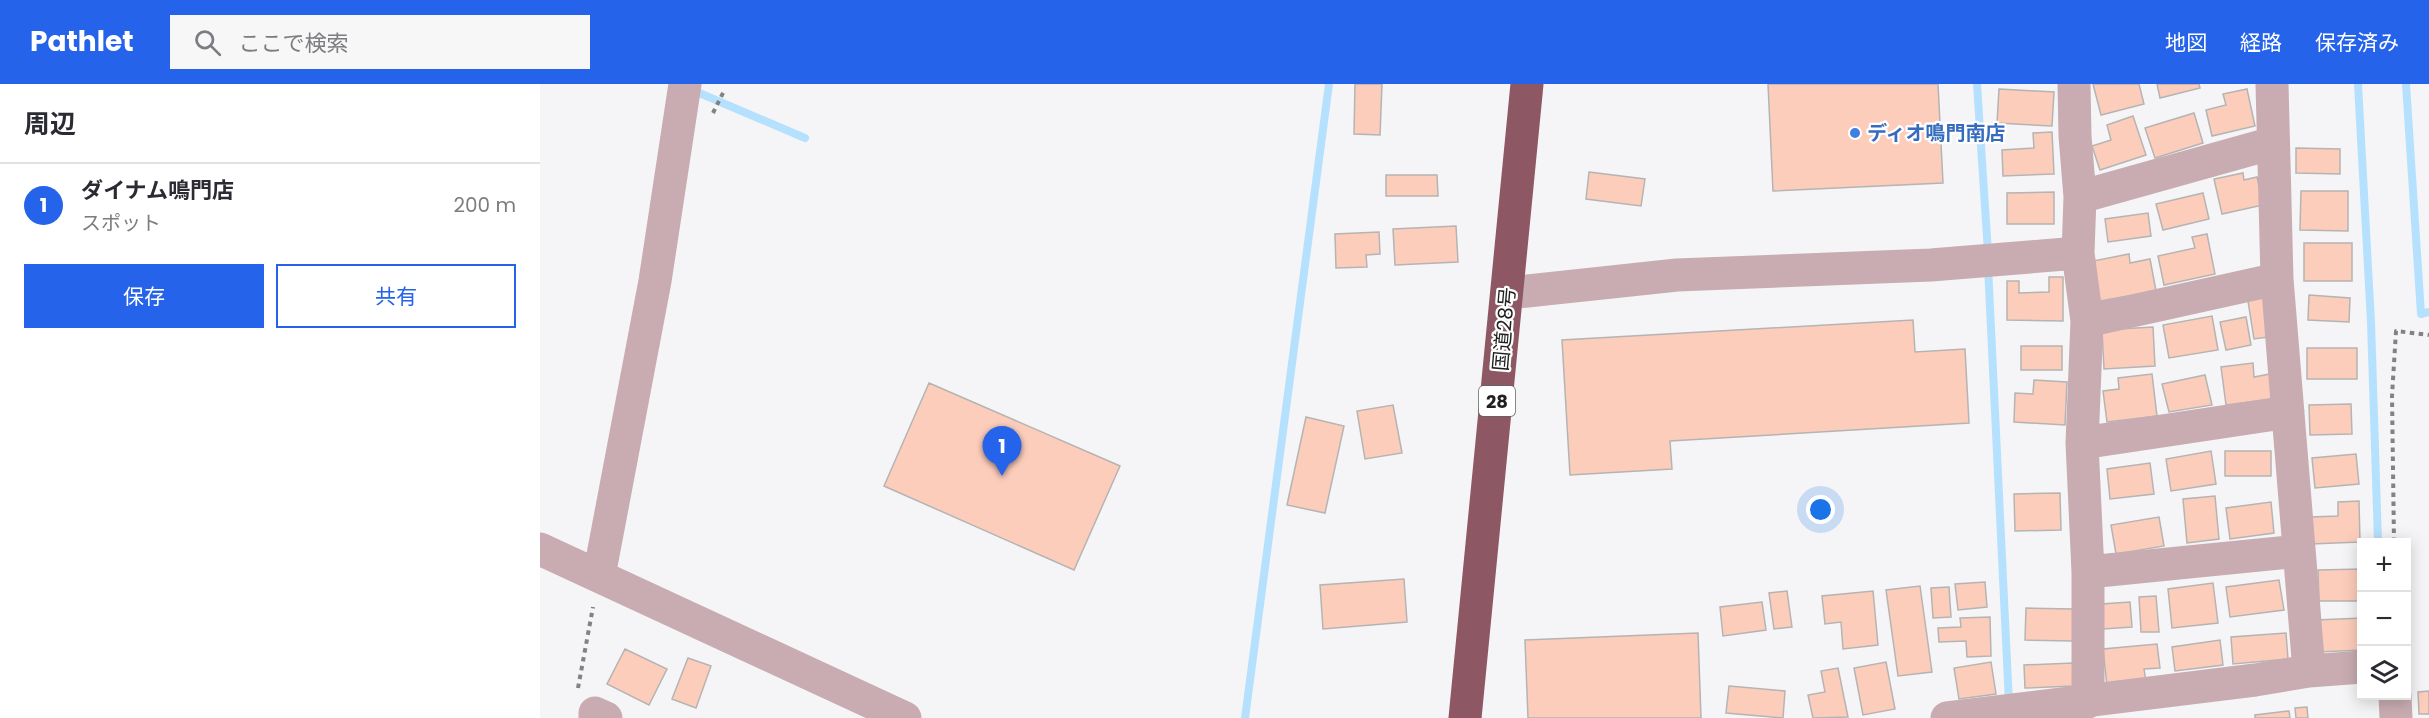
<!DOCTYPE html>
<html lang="ja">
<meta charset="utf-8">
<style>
body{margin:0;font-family:Poppins,"Noto Sans JP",sans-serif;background:#f7f7f7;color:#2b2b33}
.controls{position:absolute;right:18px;bottom:18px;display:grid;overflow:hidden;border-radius:0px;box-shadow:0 3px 15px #0003}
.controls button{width:54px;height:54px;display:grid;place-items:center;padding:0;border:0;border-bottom:2px solid #e1e1e2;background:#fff;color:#2b2b33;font:30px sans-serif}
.you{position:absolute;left:1281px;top:426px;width:21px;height:21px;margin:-15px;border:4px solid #fff;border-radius:50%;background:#1a73e8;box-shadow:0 0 0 9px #1a73e833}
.badge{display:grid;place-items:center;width:39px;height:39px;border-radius:50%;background:#2563eb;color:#fff;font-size:20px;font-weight:700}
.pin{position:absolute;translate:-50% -50px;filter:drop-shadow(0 2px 3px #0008)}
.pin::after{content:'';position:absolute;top:32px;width:21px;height:18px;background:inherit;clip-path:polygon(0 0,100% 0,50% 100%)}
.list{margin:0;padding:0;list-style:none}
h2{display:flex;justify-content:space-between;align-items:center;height:78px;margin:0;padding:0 24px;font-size:26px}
h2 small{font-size:20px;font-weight:400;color:#7c7c81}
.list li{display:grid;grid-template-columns:39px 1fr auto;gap:18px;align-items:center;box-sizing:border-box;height:84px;padding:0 24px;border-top:2px solid #e1e1e2}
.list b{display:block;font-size:22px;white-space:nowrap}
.list p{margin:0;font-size:20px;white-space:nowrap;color:#7c7c81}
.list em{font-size:20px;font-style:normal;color:#7c7c81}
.actions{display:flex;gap:12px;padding:18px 24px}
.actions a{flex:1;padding:14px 0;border:2px solid #2563eb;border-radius:0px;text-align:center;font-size:21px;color:#2563eb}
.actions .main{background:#2563eb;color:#fff}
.icon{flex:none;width:33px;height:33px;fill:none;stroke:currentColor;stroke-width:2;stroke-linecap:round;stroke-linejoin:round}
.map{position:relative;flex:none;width:1889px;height:634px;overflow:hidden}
header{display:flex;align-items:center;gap:36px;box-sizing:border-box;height:84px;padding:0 30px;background:#2563eb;color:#fff}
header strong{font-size:28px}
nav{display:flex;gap:33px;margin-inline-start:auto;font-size:21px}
.search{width:420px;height:54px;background:#f7f7f7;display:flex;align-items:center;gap:15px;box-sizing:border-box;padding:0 21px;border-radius:0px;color:#7c7c81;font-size:22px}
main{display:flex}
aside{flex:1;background:#fff}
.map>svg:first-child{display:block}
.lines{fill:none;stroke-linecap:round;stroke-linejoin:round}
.stream{stroke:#b6e1fe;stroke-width:8}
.building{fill:#fdcdbc;stroke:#b5b4b3;stroke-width:1.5}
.path{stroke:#828283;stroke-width:4;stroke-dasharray:4.5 4.5;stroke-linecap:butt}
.minor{stroke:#c8acb1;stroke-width:33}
.highway{stroke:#8e5764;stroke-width:33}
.shop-dot{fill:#3f7fe0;stroke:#fff;stroke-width:2}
.labels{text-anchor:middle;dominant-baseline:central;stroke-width:4.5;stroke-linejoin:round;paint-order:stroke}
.shield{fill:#fff;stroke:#636464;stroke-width:1.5}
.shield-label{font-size:18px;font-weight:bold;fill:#202121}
.shop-label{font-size:20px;font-weight:bold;fill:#366cbe;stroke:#fff;text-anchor:start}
.street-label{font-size:20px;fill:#202121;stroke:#fff}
</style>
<header>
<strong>Pathlet</strong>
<div class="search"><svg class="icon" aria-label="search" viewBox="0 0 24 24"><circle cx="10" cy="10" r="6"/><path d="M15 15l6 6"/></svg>ここで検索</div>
<nav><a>地図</a><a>経路</a><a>保存済み</a></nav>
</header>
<main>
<aside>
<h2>周辺<small></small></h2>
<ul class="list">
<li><span class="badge">1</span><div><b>ダイナム鳴門店</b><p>スポット</p></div><em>200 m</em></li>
</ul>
<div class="actions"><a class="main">保存</a><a>共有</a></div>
</aside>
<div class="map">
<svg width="1889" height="634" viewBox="0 0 1889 634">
<rect width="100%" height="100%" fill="#f5f5f7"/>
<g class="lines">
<path class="stream" d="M1437,0L1448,169
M1818,0L1831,238L1838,458
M1866,0L1881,230L1889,228
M150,5L265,54
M1448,182L1469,619
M705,634L789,0"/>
</g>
<path class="building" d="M815,0H842L840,51L814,50Z
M1228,0H1398L1403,99L1233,107Z
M1553,0H1599L1604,20L1561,31Z
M1617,0H1659L1660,4L1620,14Z
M1459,5L1514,8L1512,42L1457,39Z
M1707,5L1715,42L1672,52L1666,26L1686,21L1683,10Z
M1654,29L1663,59L1615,74L1605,44Z
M1593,32L1606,71L1560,86L1552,62L1571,56L1567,41Z
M1512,48L1514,90L1463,92L1462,66L1494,64L1493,49Z
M1756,64L1800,65V90L1756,89Z
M1049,88L1105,95L1101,122L1046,115Z
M1703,89L1704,96L1717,93L1723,121L1682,130L1674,95Z
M846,91H897L898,112H846Z
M1761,107H1808V147L1760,146Z
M1514,108V140H1467V109Z
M1663,109L1669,135L1623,146L1616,120Z
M1608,129L1611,152L1568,158L1565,135Z
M916,142L918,178L855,181L853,145Z
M839,148L840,170L826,171L827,183L796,184L795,150Z
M1667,150L1675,190L1624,201L1618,172L1655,164L1652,153Z
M1764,159H1812V197H1764Z
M1589,170L1590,179L1610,175L1616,207L1560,217L1553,177Z
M1509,193H1523V237L1467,236V197H1479V209L1509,208Z
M1729,208L1735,252L1714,255L1707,211Z
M1769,211L1810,214L1809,238L1768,236Z
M1672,232L1678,266L1629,274L1623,241Z
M1706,233L1711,261L1686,266L1680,238Z
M1373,236L1375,268L1425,265L1429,339L1130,357L1132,385L1030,391L1022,256Z
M1613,243L1615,282L1564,285L1562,246Z
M1481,262H1522V286H1481Z
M1767,264H1817V295H1767Z
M1713,279L1714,293L1730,290L1733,315L1686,321L1681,283Z
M1612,290L1617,332L1567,338L1563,307L1579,305L1578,294Z
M1665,291L1672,321L1629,328L1622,300Z
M1494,296L1527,298L1525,341L1474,338L1475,309L1493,310Z
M389,299L580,382L534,486L344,402Z
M1811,320L1812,350L1770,351L1769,321Z
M853,321L862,369L825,375L817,327Z
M766,333L804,342L785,429L747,421Z
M1671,367L1676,400L1631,407L1626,375Z
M1685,367H1731V392H1685Z
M1816,370L1819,400L1775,404L1772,374Z
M1610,379L1614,410L1570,415L1567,385Z
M1520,409L1521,446L1475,447L1474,410Z
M1675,412L1679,455L1647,459L1643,415Z
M1819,417L1820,458L1771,460L1770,433L1798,432V418Z
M1731,418L1734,449L1690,455L1686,424Z
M1619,433L1624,462L1576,470L1571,441Z
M1822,485V517H1779L1778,486Z
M864,495L867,538L783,545L780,501Z
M1739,496L1744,526L1690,533L1686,503Z
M1445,498L1447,523L1418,526L1415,500Z
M1673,499L1678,539L1632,544L1628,505Z
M1380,502L1392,588L1358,592L1346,506Z
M1409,503L1411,533L1393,534L1391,504Z
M1247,507L1252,543L1234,545L1229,509Z
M1333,507L1338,561L1303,565L1301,538L1285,540L1282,512Z
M1616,512L1619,548H1601L1599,513Z
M1222,518L1226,546L1183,552L1180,523Z
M1590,518L1592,543L1563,545L1561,520Z
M1486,524L1533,525V557L1485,556Z
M1450,533L1451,572L1427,573L1426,557L1399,558L1398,544L1421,543L1420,534Z
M1822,534V566L1778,568L1776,536Z
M1158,549L1161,634H988L985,556Z
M1746,549L1748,575L1693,580L1691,553Z
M1680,556L1683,581L1635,587L1632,563Z
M1617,560L1620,584L1604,585L1606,598L1567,602L1563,565Z
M85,565L127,585L109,621L67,600Z
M148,574L171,582L156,624L132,615Z
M1346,578L1355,625L1323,631L1314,584Z
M1451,578L1456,610L1419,615L1414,584Z
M1533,579L1534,602L1485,604L1484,581Z
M1298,584L1308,633L1273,634L1268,611L1285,608L1281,587Z
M1189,602L1245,607L1243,634L1186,629Z
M1889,607V630H1879L1878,608Z
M1767,623L1768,634H1756L1755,624Z
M1749,627L1750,634H1715V631Z"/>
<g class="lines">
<path class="path" d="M173,29L184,7
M1854,458L1852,312L1856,247L1889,251
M38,604L53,523"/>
<path class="minor" d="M1534,0L1535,52L1540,113L1538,169L1547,237L1542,359L1548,488V618
M1540,113L1733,59
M968,209L1137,191L1391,181L1538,169
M1547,237L1737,195
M1542,359L1748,328
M0,465L365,634
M1548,488L1759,467
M59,492L115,197L145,0
M1769,587L1822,583
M1855,612L1856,634
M55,634V629L66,634
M1407,634L1715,596L1769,587L1737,195L1732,0"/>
<path class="highway" d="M925,634L987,0"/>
</g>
<circle class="shop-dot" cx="1315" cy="49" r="6"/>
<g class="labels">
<rect class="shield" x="939" y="302" width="36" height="30" rx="4.5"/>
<g class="shield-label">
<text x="957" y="317">28</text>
</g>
<g class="shop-label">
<text x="1327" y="49">ディオ鳴門南店</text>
</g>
<g class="street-label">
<text transform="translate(964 245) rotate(-85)">国道28号</text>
</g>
</g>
</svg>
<div class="controls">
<button>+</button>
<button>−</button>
<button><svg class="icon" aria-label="layers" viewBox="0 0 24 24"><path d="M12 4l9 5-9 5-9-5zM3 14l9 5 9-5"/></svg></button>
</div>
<div class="you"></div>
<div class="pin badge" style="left:462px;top:392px">1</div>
</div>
</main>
